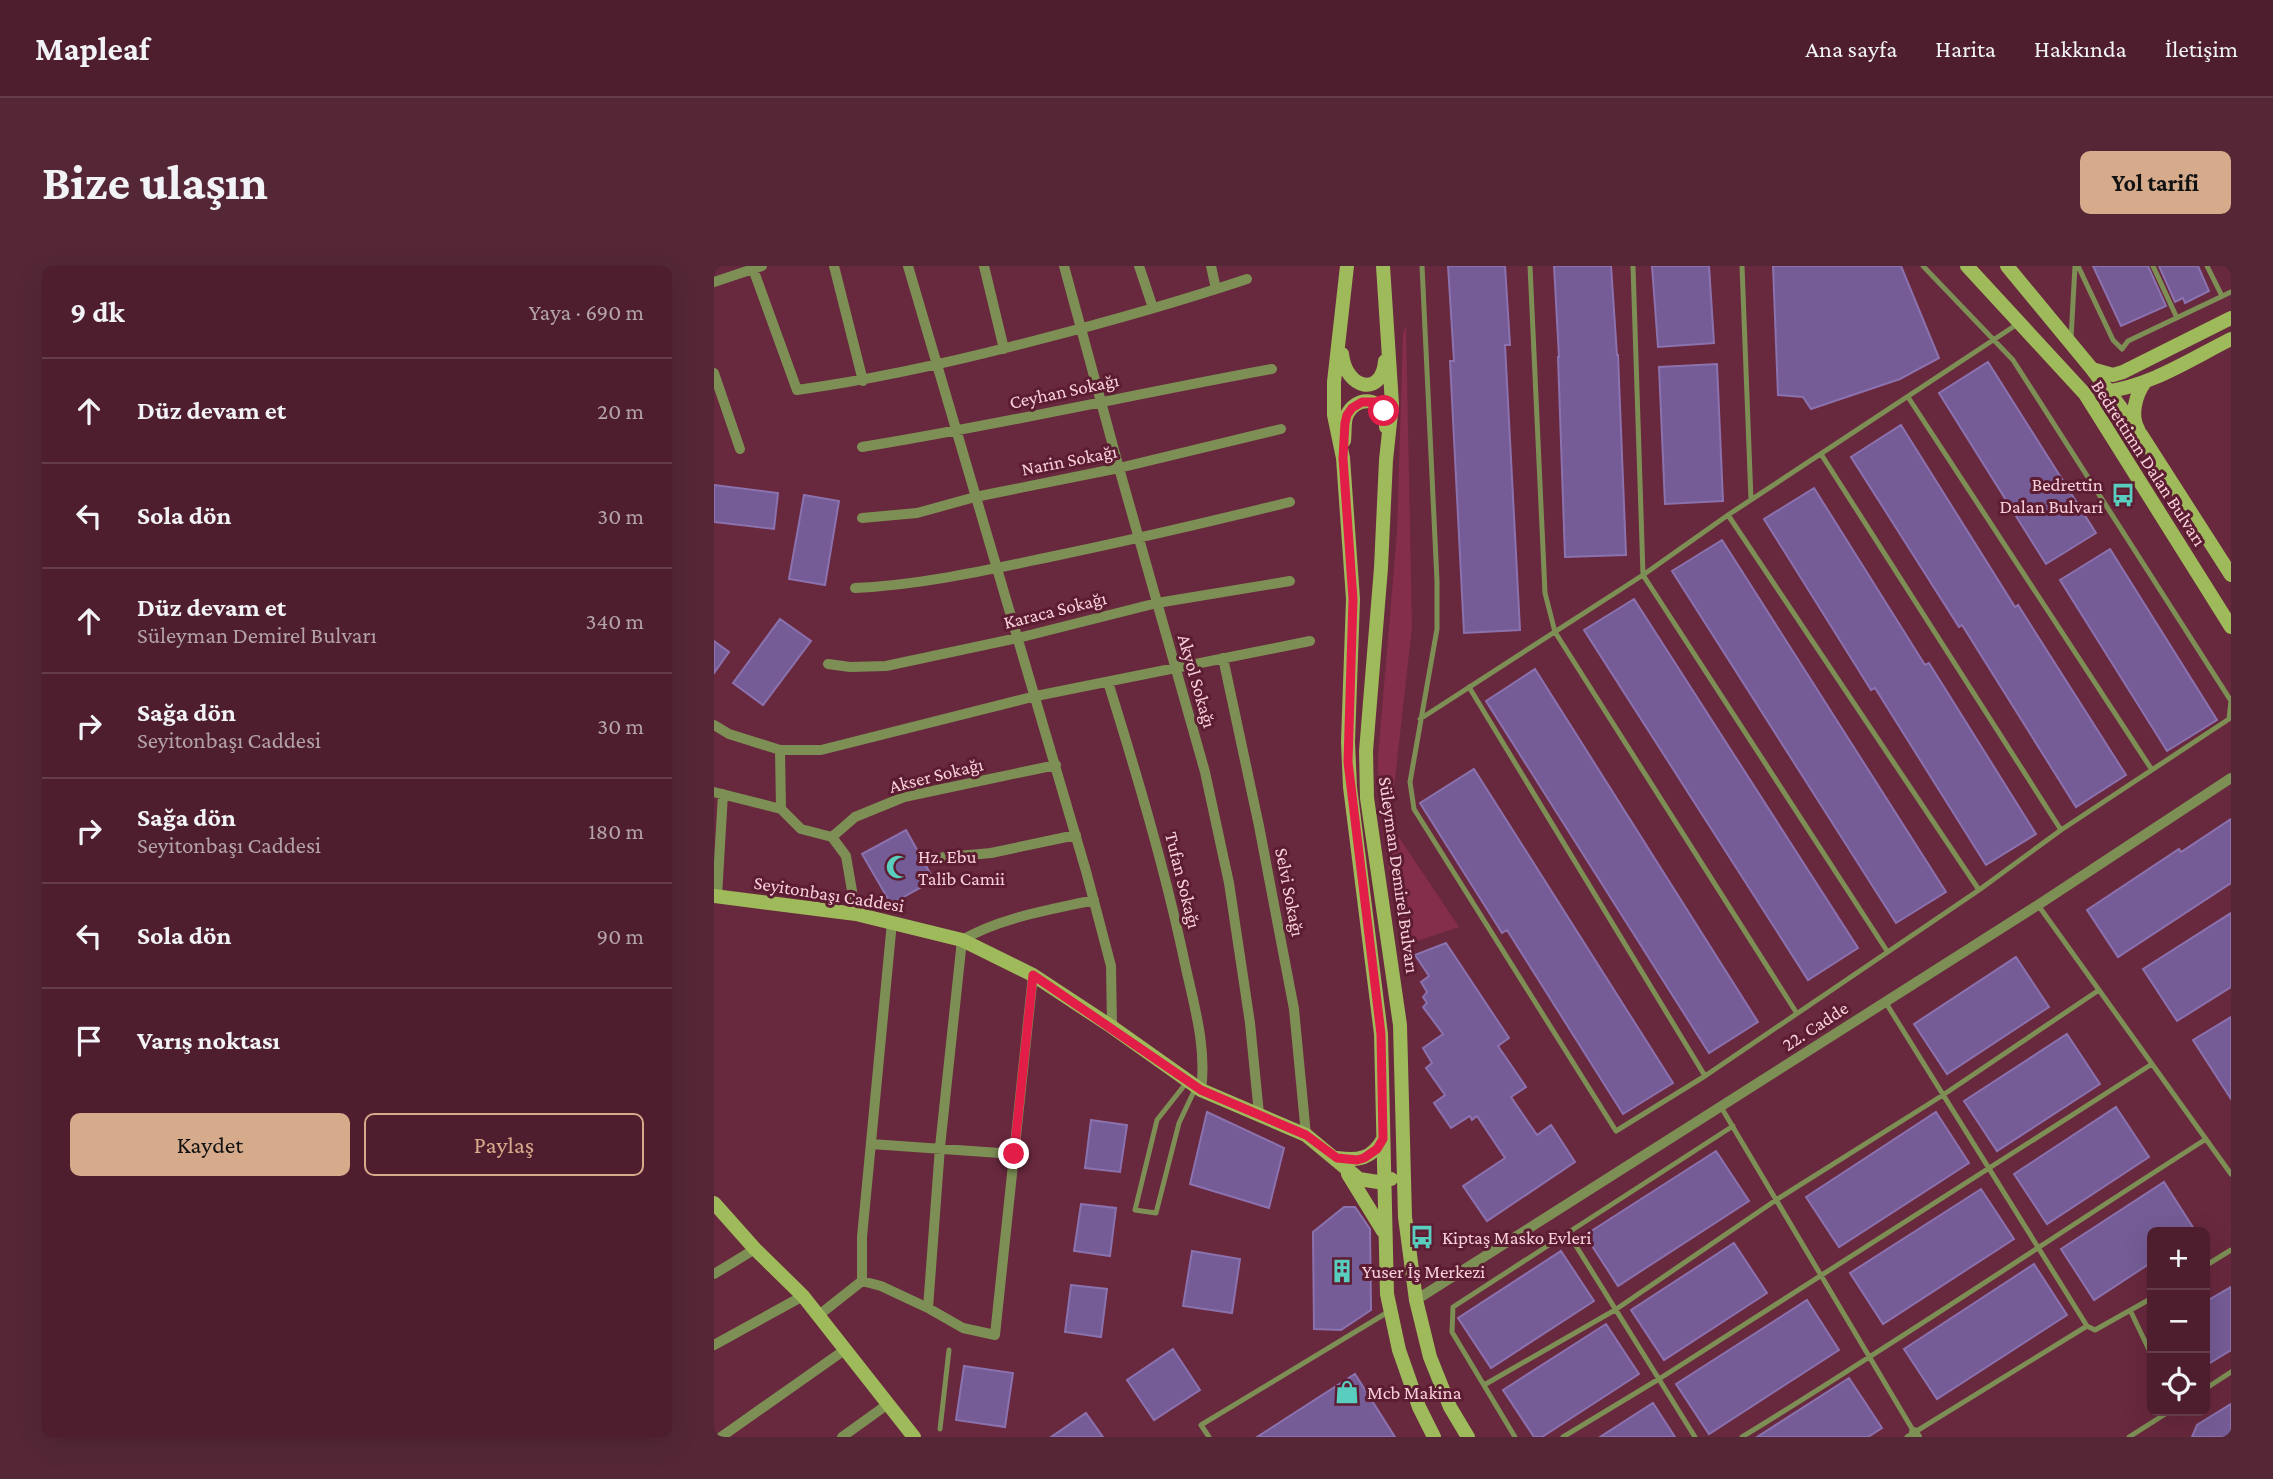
<!DOCTYPE html>
<html lang="tr">
<meta charset="utf-8">
<style>
body{margin:0;font-family:"Crimson Pro",serif;background:#552736;color:#f1f3f6}
.controls{position:absolute;right:21px;bottom:21px;display:grid;overflow:hidden;border-radius:10px;box-shadow:0 7px 28px #0002}
.controls button{width:63px;height:63px;display:grid;place-items:center;padding:0;border:0;border-bottom:2px solid #653c4a;background:#4e1e2e;color:#f1f3f6;font:35px sans-serif}
.stop{position:absolute;width:21px;height:21px;margin:-16px;border:5px solid #e11d48;border-radius:50%;background:#fff}
.stop.end{background:#e11d48;border-color:#fff;box-shadow:0 2px 7px #0008}
.list{margin:0;padding:0;list-style:none}
h2{display:flex;justify-content:space-between;align-items:center;height:91px;margin:0;padding:0 28px;font-size:30px}
h2 small{font-size:23px;font-weight:400;color:#b3a2aa}
.list li{display:grid;grid-template-columns:46px 1fr auto;gap:21px;align-items:center;box-sizing:border-box;height:105px;padding:0 28px;border-top:2px solid #653c4a}
.list b{display:block;font-size:26px;white-space:nowrap}
.list p{margin:0;font-size:23px;white-space:nowrap;color:#b3a2aa}
.list em{font-size:23px;font-style:normal;color:#b3a2aa}
.actions{display:flex;gap:14px;padding:21px 28px}
.actions a{flex:1;padding:16px 0;border:2px solid #d6ab8b;border-radius:10px;text-align:center;font-size:24px;color:#d6ab8b}
.actions .main{background:#d6ab8b;color:#111}
.icon{flex:none;width:38px;height:38px;fill:none;stroke:currentColor;stroke-width:2;stroke-linecap:round;stroke-linejoin:round}
.map{position:relative;flex:none;width:1517px;height:1171px;overflow:hidden;border-radius:10px}
header{display:flex;align-items:center;gap:42px;box-sizing:border-box;height:98px;padding:0 35px;background:#4e1e2e;border-bottom:2px solid #653c4a}
header strong{font-size:33px}
nav{display:flex;gap:38px;margin-inline-start:auto;font-size:24px}
.intro{display:flex;align-items:center;justify-content:space-between;box-sizing:border-box;height:168px;padding:0 42px}
h1{margin:0;font-size:49px}
.button{padding:18px 32px;border-radius:10px;background:#d6ab8b;color:#111;font-size:24px;font-weight:700}
main{display:flex;gap:42px;padding:0 42px}
aside{flex:1;background:#4e1e2e;border-radius:10px;box-shadow:0 7px 28px #0002}
.map>svg:first-child{display:block}
.green{fill:#842e4b}
.building{fill:#755c96;stroke:#8b72ae;stroke-width:2}
.lines{fill:none;stroke-linecap:round;stroke-linejoin:round}
.lane{stroke:#7d8f55;stroke-width:5}
.street{stroke:#7d8f55;stroke-width:10}
.secondary{stroke:#9eba5b;stroke-width:14}
.route{stroke:#e11d48;stroke-width:9}
.labels{text-anchor:middle;dominant-baseline:central;stroke-width:6;stroke-linejoin:round;paint-order:stroke}
.street-label{font-size:19px;fill:#f9d0da;stroke:#5c1d32}
.poi-label{font-size:19px;fill:#f9d0da;stroke:#5c1d32;text-anchor:start}
</style>
<header>
<strong>Mapleaf</strong>
<nav><a>Ana sayfa</a><a>Harita</a><a>Hakkında</a><a>İletişim</a></nav>
</header>
<div class="intro"><h1>Bize ulaşın</h1><a class="button">Yol tarifi</a></div>
<main>
<aside>
<h2>9 dk<small>Yaya · 690 m</small></h2>
<ul class="list">
<li><svg class="icon" aria-label="ahead" viewBox="0 0 24 24"><path d="M12 20V5M6 11l6-6 6 6"/></svg><div><b>Düz devam et</b></div><em>20 m</em></li>
<li><svg class="icon" aria-label="left" viewBox="0 0 24 24"><path d="M17 20v-9H6M10 6l-5 5 5 5"/></svg><div><b>Sola dön</b></div><em>30 m</em></li>
<li><svg class="icon" aria-label="ahead" viewBox="0 0 24 24"><path d="M12 20V5M6 11l6-6 6 6"/></svg><div><b>Düz devam et</b><p>Süleyman Demirel Bulvarı</p></div><em>340 m</em></li>
<li><svg class="icon" aria-label="right" viewBox="0 0 24 24"><path d="M7 20v-9h11M14 6l5 5-5 5"/></svg><div><b>Sağa dön</b><p>Seyitonbaşı Caddesi</p></div><em>30 m</em></li>
<li><svg class="icon" aria-label="right" viewBox="0 0 24 24"><path d="M7 20v-9h11M14 6l5 5-5 5"/></svg><div><b>Sağa dön</b><p>Seyitonbaşı Caddesi</p></div><em>180 m</em></li>
<li><svg class="icon" aria-label="left" viewBox="0 0 24 24"><path d="M17 20v-9H6M10 6l-5 5 5 5"/></svg><div><b>Sola dön</b></div><em>90 m</em></li>
<li><svg class="icon" aria-label="arrive" viewBox="0 0 24 24"><path d="M6 21V4h12l-3 4 3 4H6"/></svg><div><b>Varış noktası</b></div></li>
</ul>
<div class="actions"><a class="main">Kaydet</a><a>Paylaş</a></div>
</aside>
<div class="map">
<svg width="1517" height="1171" viewBox="0 0 1517 1171">
<rect width="100%" height="100%" fill="#68283d"/>
<path class="green" d="M692,59L698,361L676,558L745,661L688,680C677,617 664,554 664,491L683,266L689,68Z"/>
<path class="building" d="M734,0H791L796,79H791L806,364L750,367L736,95H740Z
M840,0H897L903,89H904L912,289L851,291L844,91H845Z
M938,0H995L1000,77L944,81Z
M1059,0H1187L1225,92L1186,113L1097,143L1089,131L1064,129Z
M1379,0H1434L1452,40L1407,60Z
M1445,0H1484L1495,25L1471,37L1469,32L1461,36Z
M1274,96L1382,267L1332,298L1225,127Z
M1003,98L1009,235L951,238L945,101Z
M1187,159L1301,341L1304,339L1412,509L1362,541L1248,359L1245,361L1137,191Z
M0,219L64,227L60,263L0,256Z
M1100,222L1211,399L1215,397L1322,568L1272,599L1161,422L1157,424L1050,253Z
M90,229L125,235L111,319L75,313Z
M1008,274L1232,626L1182,657L958,305Z
M1396,283L1503,454L1453,485L1346,314Z
M920,333L1144,682L1094,714L870,364Z
M66,353L97,375L49,439L19,417Z
M0,375L15,386L0,407Z
M821,403L1044,756L995,787L772,435Z
M760,503L959,817L909,848L793,664L788,667L706,537Z
M1517,553V617L1404,691L1373,644L1465,583L1467,586Z
M192,564L220,614L177,638L148,588Z
M1517,647V721L1463,755L1429,703Z
M732,677L795,772L784,780L812,821L797,831L823,869L837,859L861,896L773,955L749,920L791,892L763,850L758,854L756,850L737,862L720,837L731,829L712,802L718,797L709,782L729,768L709,741L713,737L709,731L713,726L707,716L715,710L701,689Z
M1302,691L1335,741L1233,808L1200,758Z
M1517,751V833L1479,774Z
M1353,768L1386,818L1283,885L1250,835Z
M1402,841L1435,891L1333,958L1300,908Z
M493,846L570,882L555,942L476,918Z
M1222,846L1255,897L1125,981L1092,931Z
M377,854L413,859L406,906L371,902Z
M1002,885L1035,935L904,1020L871,969Z
M1450,916L1482,966H1438V996L1380,1034L1347,983Z
M1267,923L1300,973L1169,1058L1136,1007Z
M367,938L402,942L396,990L360,985Z
M630,941H641L656,963L657,1044L627,1064L600,1063L599,966Z
M1020,977L1053,1027L950,1094L917,1044Z
M478,985L526,993L518,1047L469,1040Z
M847,985L880,1035L777,1102L744,1052Z
M1320,998L1353,1049L1223,1133L1190,1083Z
M357,1019L393,1023L387,1071L351,1066Z
M1517,1021V1084L1491,1100V1036Z
M1093,1034L1125,1084L995,1168L962,1118Z
M892,1058L925,1108L828,1171H820L789,1124Z
M459,1083L486,1124L440,1154L413,1114Z
M250,1100L299,1107L291,1161L242,1154Z
M641,1108L681,1171H543Z
M1135,1112L1168,1162L1154,1171H1043Z
M939,1137L961,1171H886Z
M1517,1138V1171H1478L1483,1159Z
M372,1147L389,1171H337Z"/>
<g class="lines">
<path class="lane" d="M708,0L723,315V363L696,516L700,543L902,865L991,810L1265,624L1347,564L1515,453L1517,435L1299,94L1209,0
M816,0L831,327L841,366L1082,746
M919,0L929,309L1173,685
M1028,0L1037,234
M1364,0L1399,74L1408,83L1414,75L1517,26
M1439,0L1463,52
M1493,0L1508,30
M1357,73L1361,0
M1194,131L1438,504
M1107,188L1347,564
M1014,249L1265,624
M755,421L991,810
M706,453L929,309L1014,249L1305,57
M1324,639L1517,908
M1172,737L1373,1060L1381,1064L1438,1032
M473,816L443,854L421,944L442,947L465,857L482,821
M1007,841L1200,1166
M854,967L981,1171
M1491,1000L1517,984
M1417,1046L1438,1090
M770,1119L901,1044L1062,934L1229,829L1385,724
M1491,1123L1517,1106
M226,1163L235,1084
M495,1171L487,1159L674,1046
M801,1171L738,1066L739,1041L1019,860
M849,1171L945,1113L1438,798
M1028,1171C1185,1075 1337,972 1492,873
M1193,1171L1373,1060
M1415,1171L1456,1145"/>
<path class="street" d="M38,0L83,124C164,113 243,95 323,74C393,56 464,36 533,13
M120,0L149,115
M194,0L372,605L397,700L398,761
M270,0L290,83
M350,0L405,202L491,506L515,617L536,757L545,848
M425,0L439,42
M497,0L502,23
M0,16L48,0
M0,107L26,183
M148,181C285,159 421,128 558,103
M148,252L203,247L261,231L405,202L567,163
M141,322C205,319 269,305 331,292C413,275 495,256 576,236
M509,392L545,560L580,743L592,869
M114,398L136,401L172,400L304,372L443,337L576,315
M394,416C423,509 451,603 471,698C480,739 493,782 487,824
M0,459L15,468L66,484H107L322,430L596,375
M66,484L67,543L87,563L118,571L132,590L142,648
M0,526L67,543
M118,571L141,551L190,531L342,499
M222,592L277,587L362,569
M3,630L9,528
M157,878L300,888
M0,1008L41,983
M148,1015L167,1020L214,1042L249,1062L281,1069L319,709
M148,1015V971L178,656
M702,1034L1324,639L1517,512
M214,1042L226,881L248,674C288,651 336,644 380,634
M105,1049L148,1015
M0,1079L89,1030
M1200,1166L1203,1171
M7,1171L132,1083
M128,1171L174,1138"/>
<path class="secondary" d="M633,0L620,116V149L629,192L639,333L634,476L636,521L667,768L673,1028L685,1084L705,1141L720,1171
M669,0L678,138L672,194L667,302L652,485L653,532L686,759L691,951L702,1034L716,1091L736,1141L754,1171
M1253,0L1371,128L1517,361
M1293,0L1378,103L1428,170L1517,309
M628,88C632,124 668,131 671,95
M1378,103L1399,109L1409,106L1517,52
M1389,126C1435,121 1477,93 1517,73
M1424,163C1416,149 1422,128 1431,116
M630,175C631,167 630,158 632,151C641,128 672,129 672,161
M0,630L142,648L248,674L319,709L398,761L487,824L592,869L645,913L664,916L677,913
M623,892C644,895 658,893 669,873
M634,908L669,965
M0,937L41,983L89,1030L200,1171"/>
</g>
<g class="lines">
<path class="route" d="M300,888L319,709L487,824L592,869L623,892L643,894L650,892L663,883L669,873L667,768L634,496L639,333L629,192L631,157L633,149L638,142L648,136H659L666,139L670,145"/>
</g>
<defs>
<g id="bus-bare" transform="scale(1.89)"><path d="M-5-6H5V4H4V6H2V4H-2V6H-4V4H-5ZM-3.5-4V0h7V-4ZM-3.5 1.2v1.5H-2V1.2ZM2 1.2v1.5H3.5V1.2Z" fill="#5acebe" stroke="#5c1d32" stroke-width="2.5" paint-order="stroke"/></g>
<g id="mosque-bare" transform="scale(1.89)"><path d="M3.5-4.9A6 6 0 1 0 3.5 4.9A5 5 0 1 1 3.5-4.9Z" fill="#5acebe" stroke="#5c1d32" stroke-width="2.5" paint-order="stroke"/></g>
<g id="building-bare" transform="scale(1.89)"><path d="M-4-6H4V6H1V3H-1V6H-4ZM-2.5-4.3h1.7v1.8h-1.7ZM.8-4.3h1.7v1.8H.8ZM-2.5-1h1.7V.8h-1.7ZM.8-1h1.7V.8H.8Z" fill="#5acebe" stroke="#5c1d32" stroke-width="2.5" paint-order="stroke"/></g>
<g id="shop-bare" transform="scale(1.89)"><path d="M-5-2.5h2.3a2.7 3.5 0 0 1 5.4 0H5L5.5 6h-11ZM-1.5-2.5h3a1.5 2.3 0 0 0-3 0Z" fill="#5acebe" stroke="#5c1d32" stroke-width="2.5" paint-order="stroke"/></g>
</defs>
<g fill-rule="evenodd">
<use href="#bus-bare" x="1409" y="229"/>
<use href="#mosque-bare" x="184" y="601"/>
<use href="#bus-bare" x="708" y="971"/>
<use href="#building-bare" x="628" y="1005"/>
<use href="#shop-bare" x="633" y="1126"/>
</g>
<g class="labels">
<g class="street-label">
<text transform="translate(350 125) rotate(-12)">Ceyhan Sokağı</text>
<text transform="translate(355 194) rotate(-11)">Narin Sokağı</text>
<text transform="translate(1435 197) rotate(57)">Bedrettimn Dalan Bulvarı</text>
<text transform="translate(341 344) rotate(-14)">Karaca Sokağı</text>
<text transform="translate(483 415) rotate(74)">Akyol Sokağı</text>
<text transform="translate(222 509) rotate(-14)">Akser Sokağı</text>
<text transform="translate(685 609) rotate(82)">Süleyman Demirel Bulvarı</text>
<text transform="translate(469 614) rotate(76)">Tufan Sokağı</text>
<text transform="translate(576 626) rotate(79)">Selvi Sokağı</text>
<text transform="translate(115 628) rotate(9)">Seyitonbaşı Caddesi</text>
<text transform="translate(1101 760) rotate(-33)">22. Cadde</text>
</g>
<g class="poi-label">
<text x="1389" y="218" text-anchor="end">Bedrettin<tspan x="1389" dy="22">Dalan Bulvari</tspan></text>
<text x="204" y="590">Hz. Ebu<tspan x="204" dy="22">Talib Camii</tspan></text>
<text x="728" y="971">Kiptaş Masko Evleri</text>
<text x="648" y="1005">Yuser İş Merkezi</text>
<text x="653" y="1126">Mcb Makina</text>
</g>
</g>
</svg>
<div class="controls">
<button>+</button>
<button>−</button>
<button><svg class="icon" aria-label="locate" viewBox="0 0 24 24"><circle cx="12" cy="12" r="6"/><path d="M12 2v4M12 18v4M2 12h4M18 12h4"/></svg></button>
</div>
<div class="stop" style="left:670px;top:145px"></div>
<div class="stop end" style="left:300px;top:888px"></div>
</div>
</main>
